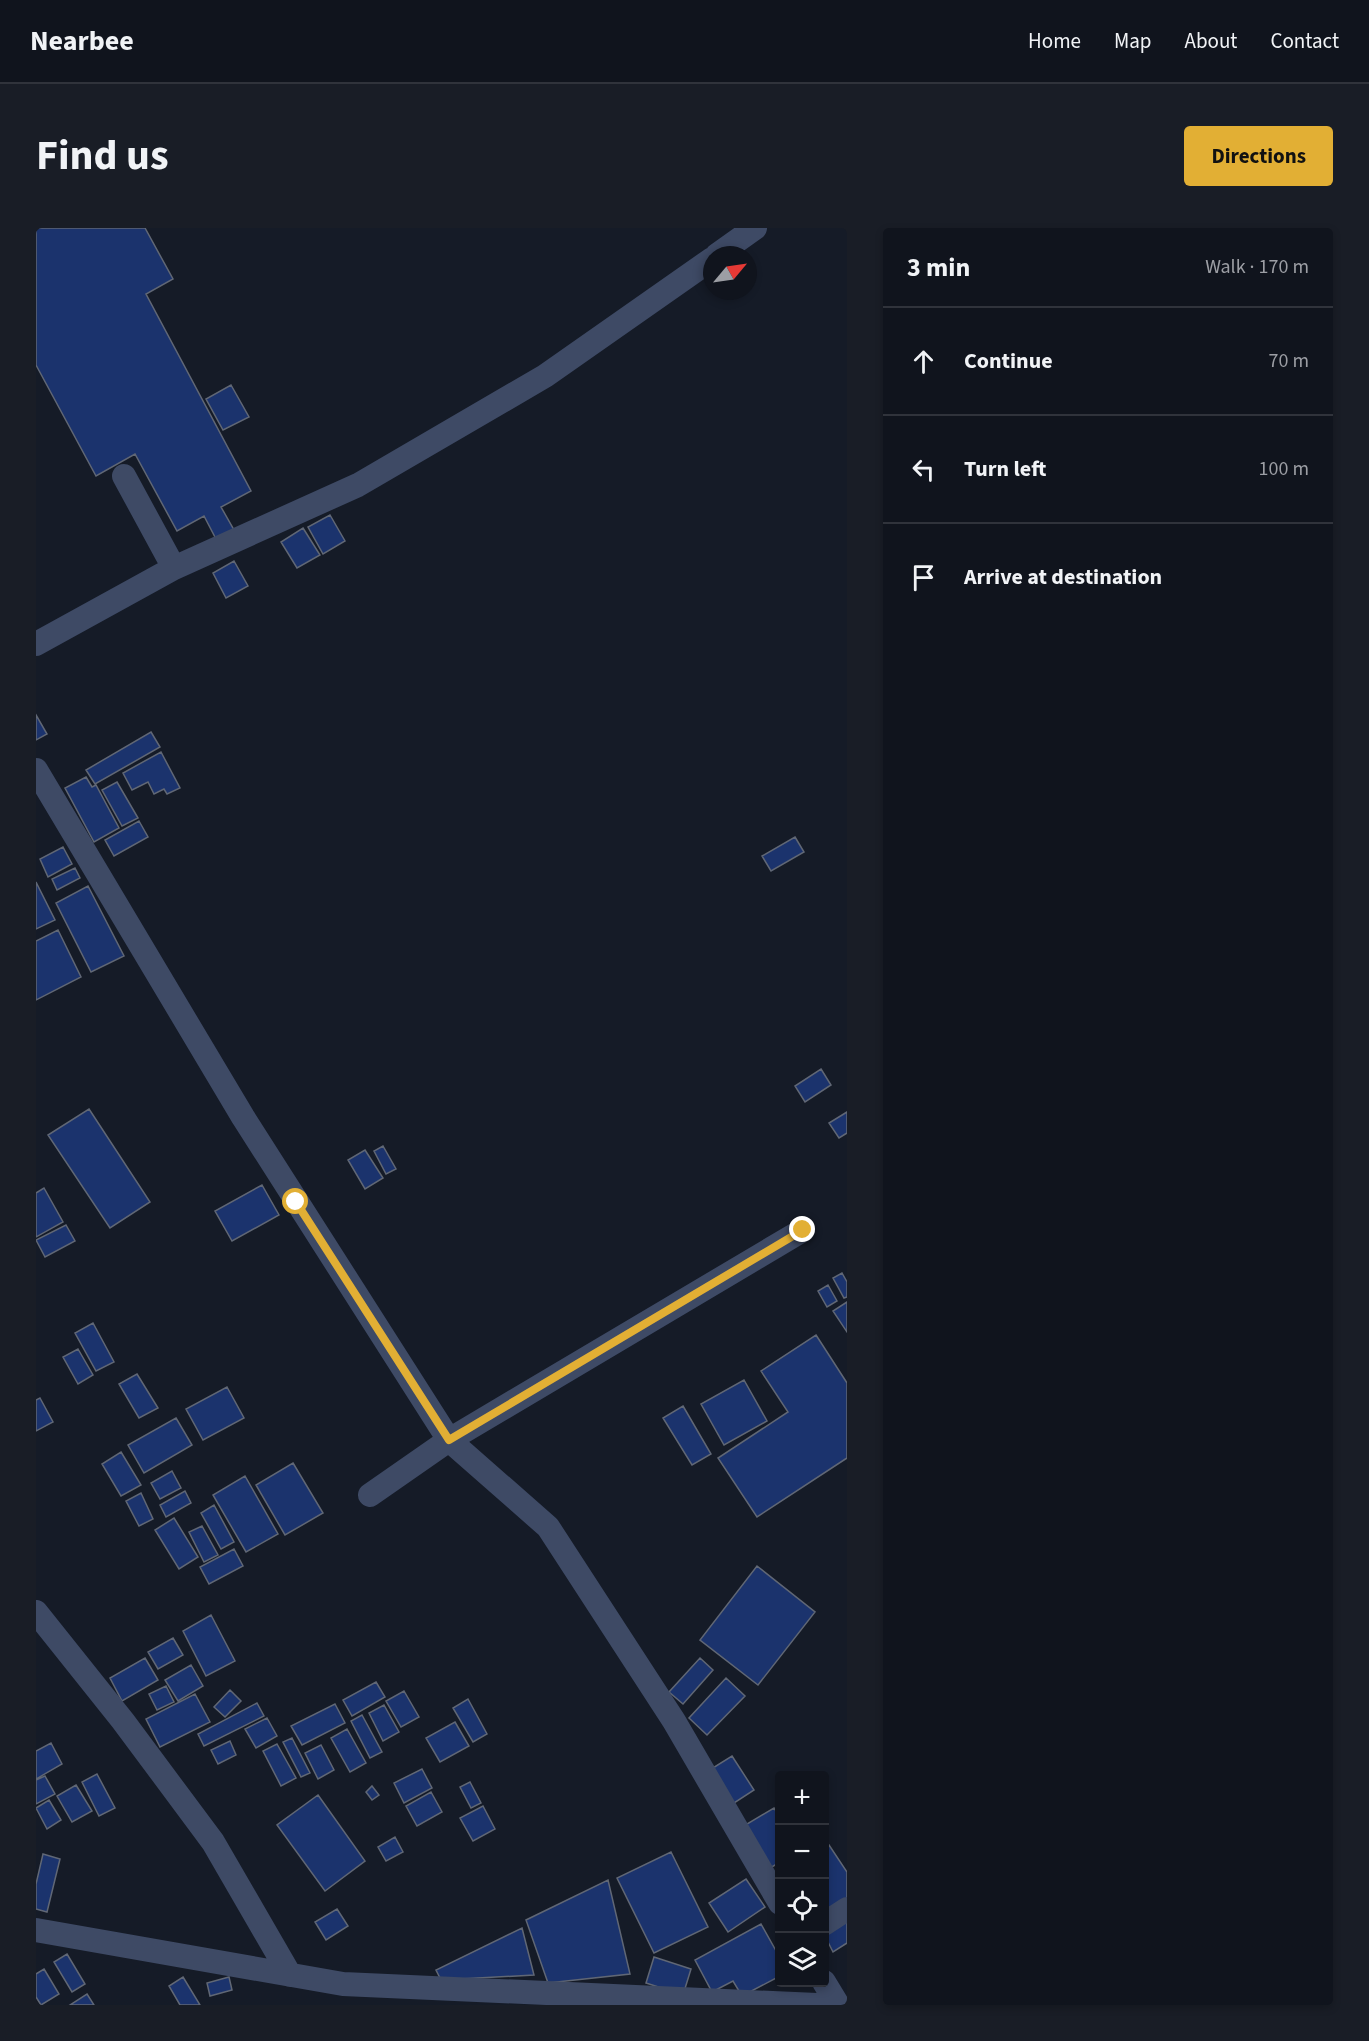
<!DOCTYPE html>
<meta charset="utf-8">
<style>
body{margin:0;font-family:"Source Sans 3",sans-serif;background:#191d26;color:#f1f3f6}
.controls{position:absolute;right:18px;bottom:18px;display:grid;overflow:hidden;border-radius:6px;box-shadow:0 3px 9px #0003}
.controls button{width:54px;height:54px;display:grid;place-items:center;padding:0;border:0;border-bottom:2px solid #30333b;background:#10141d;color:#f1f3f6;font:30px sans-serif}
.compass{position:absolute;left:667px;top:18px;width:54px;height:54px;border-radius:50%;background:#10141d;box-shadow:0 3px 9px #0003;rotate:61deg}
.stop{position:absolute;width:18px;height:18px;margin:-14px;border:4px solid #e2af34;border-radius:50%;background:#fff}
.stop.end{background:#e2af34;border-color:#fff;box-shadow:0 2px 6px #0008}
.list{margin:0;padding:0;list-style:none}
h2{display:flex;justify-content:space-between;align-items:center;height:78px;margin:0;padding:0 24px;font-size:26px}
h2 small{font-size:20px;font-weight:400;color:#9c9ea4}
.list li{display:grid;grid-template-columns:39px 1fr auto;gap:18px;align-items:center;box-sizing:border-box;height:108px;padding:0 24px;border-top:2px solid #30333b}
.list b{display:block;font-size:22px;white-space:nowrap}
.list em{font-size:20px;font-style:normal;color:#9c9ea4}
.icon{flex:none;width:33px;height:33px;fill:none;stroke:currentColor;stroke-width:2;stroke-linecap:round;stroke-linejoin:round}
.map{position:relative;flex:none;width:811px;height:1777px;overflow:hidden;border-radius:6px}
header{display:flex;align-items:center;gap:36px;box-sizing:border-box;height:84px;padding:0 30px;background:#10141d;border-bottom:2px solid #30333b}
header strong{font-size:28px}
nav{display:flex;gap:33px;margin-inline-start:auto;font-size:21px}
.intro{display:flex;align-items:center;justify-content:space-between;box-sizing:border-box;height:144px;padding:0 36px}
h1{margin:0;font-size:42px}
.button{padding:15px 27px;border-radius:6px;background:#e2af34;color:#111;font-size:21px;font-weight:700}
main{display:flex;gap:36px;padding:0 36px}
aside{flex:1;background:#10141d;border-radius:6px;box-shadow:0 3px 9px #0003}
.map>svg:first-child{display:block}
.building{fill:#1b336d;stroke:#606775;stroke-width:1.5}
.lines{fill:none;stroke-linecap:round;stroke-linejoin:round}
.street{stroke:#3e4a65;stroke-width:24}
.route{stroke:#e2af34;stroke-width:8}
</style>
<header>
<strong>Nearbee</strong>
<nav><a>Home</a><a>Map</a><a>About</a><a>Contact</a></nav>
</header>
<div class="intro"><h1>Find us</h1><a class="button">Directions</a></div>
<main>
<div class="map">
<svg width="811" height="1777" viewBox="0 0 811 1777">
<rect width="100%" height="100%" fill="#151b27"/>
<path class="building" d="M0,0H109L137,51L110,66L215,263L185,279L198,302L180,311L168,288L141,303L99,226L60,248L0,137Z
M195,157L213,189L187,202L170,171Z
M294,287L309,313L287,326L272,299Z
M267,300L284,327L261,340L245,314Z
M198,333L212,358L190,370L177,345Z
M0,487L11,506L0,512Z
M115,504L124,519L59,556L50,542Z
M125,524L144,560L131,566L128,561L118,566L112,554L96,562L87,545Z
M50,549L56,559L60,557L83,600L58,614L29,560Z
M81,554L102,590L86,598L66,562Z
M103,593L112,609L78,628L69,612Z
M759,609L768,624L735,643L726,628Z
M27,619L36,636L12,649L4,631Z
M39,640L44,650L21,662L16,651Z
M0,654L19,692L0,701Z
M52,658L88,728L55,744L20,675Z
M22,702L45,749L0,772V713Z
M785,841L795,857L769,874L759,858Z
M53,881L114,974L74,1000L12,907Z
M811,884V905L803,910L793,895Z
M347,918L360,941L350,946L338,923Z
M329,922L347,950L329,961L312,932Z
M226,957L243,987L196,1013L179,983Z
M8,960L27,994L0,1009V965Z
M30,997L39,1013L9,1029L0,1012Z
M806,1045L811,1054V1069L808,1070L797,1050Z
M792,1057L801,1073L791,1079L782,1063Z
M811,1074V1104L797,1083Z
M57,1095L78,1134L60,1143L39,1105Z
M780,1107L811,1155V1230L721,1289L682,1230L752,1184L725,1143Z
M42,1121L57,1147L42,1156L27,1129Z
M101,1146L122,1180L103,1190L83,1156Z
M708,1152L731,1193L688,1217L665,1176Z
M191,1159L208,1190L167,1212L150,1181Z
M4,1170L17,1194L0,1203V1172Z
M647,1178L675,1226L656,1237L627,1190Z
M140,1190L156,1217L108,1245L92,1217Z
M85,1224L105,1257L85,1268L66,1236Z
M257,1235L287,1285L249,1307L220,1257Z
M136,1243L145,1260L124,1271L115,1255Z
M209,1248L242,1306L210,1324L177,1267Z
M149,1263L155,1275L130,1289L124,1277Z
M105,1265L117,1291L103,1298L90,1273Z
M178,1277L198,1314L185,1321L165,1285Z
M138,1290L162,1329L143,1341L119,1302Z
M166,1298L182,1327L168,1334L153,1304Z
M198,1321L207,1338L173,1356L164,1339Z
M721,1338L779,1384L722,1457L664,1412Z
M175,1387L199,1433L170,1448L147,1403Z
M137,1410L147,1427L122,1441L112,1424Z
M109,1430L122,1452L86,1473L74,1450Z
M664,1430L677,1442L647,1476L633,1464Z
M155,1437L167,1458L142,1473L129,1452Z
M690,1450L709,1468L671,1507L653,1490Z
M340,1454L349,1469L316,1488L307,1472Z
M130,1458L138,1474L121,1482L113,1466Z
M194,1462L205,1473L189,1489L178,1479Z
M368,1463L383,1489L365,1499L350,1473Z
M159,1466L174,1494L124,1519L110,1491Z
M432,1471L451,1506L437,1514L417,1480Z
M221,1475L228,1488L168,1518L162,1506Z
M299,1476L309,1495L266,1517L255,1498Z
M348,1477L363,1504L347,1513L333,1485Z
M326,1487L346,1524L334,1530L315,1493Z
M231,1490L241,1508L220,1520L209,1501Z
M419,1494L433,1518L404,1534L390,1510Z
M311,1501L330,1535L314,1544L295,1510Z
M256,1510L274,1545L265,1549L247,1514Z
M194,1513L200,1527L182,1536L175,1522Z
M15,1515L26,1536L0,1551V1523Z
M241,1516L260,1550L245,1558L227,1523Z
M285,1517L298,1542L282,1551L269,1525Z
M696,1528L718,1562L695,1577L672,1543Z
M386,1541L396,1560L368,1575L358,1555Z
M61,1546L79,1580L63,1588L46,1554Z
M9,1548L19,1566L0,1576V1552Z
M434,1554L445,1575L435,1580L424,1559Z
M40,1557L56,1583L36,1594L21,1568Z
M336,1558L343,1567L336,1572L330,1564Z
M395,1564L406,1584L381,1598L370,1578Z
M282,1567L329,1633L289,1663L241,1597Z
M13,1572L25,1592L11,1601L0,1580Z
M447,1578L459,1601L437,1613L424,1590Z
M738,1580L744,1589V1634L731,1642L706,1599Z
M359,1609L367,1624L350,1633L342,1619Z
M793,1617L811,1644V1672L795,1682L788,1673V1620Z
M635,1624L672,1699L618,1725L581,1650Z
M7,1626L24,1631L11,1684L0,1681V1656Z
M710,1651L729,1679L692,1704L673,1675Z
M572,1652L594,1746L512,1755L490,1692Z
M301,1681L312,1698L290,1712L279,1694Z
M811,1693V1715L797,1724L788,1706Z
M725,1696L744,1730V1748L706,1768L697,1753L676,1764L659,1732Z
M486,1700L498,1747L405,1752L400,1742Z
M31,1726L49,1756L36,1764L18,1734Z
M618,1729L655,1741L647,1767L610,1755Z
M8,1741L23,1766L5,1777L0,1769V1746Z
M147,1749L164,1777H144L133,1758Z
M193,1749L196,1762L174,1768L171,1755Z
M51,1766L58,1777H34Z"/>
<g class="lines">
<path class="street" d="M681,27L719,0
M88,248L138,340
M0,416L138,340L322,257L509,148L676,31
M0,542L207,889L413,1212L512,1299L638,1493L744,1675
M334,1267L413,1212L767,1002
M0,1384L87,1493L177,1614L254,1747
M788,1696L811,1681
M0,1702L307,1756L781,1777
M788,1754L802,1777"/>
</g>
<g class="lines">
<path class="route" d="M260,974L413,1212L767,1002"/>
</g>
</svg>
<div class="controls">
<button>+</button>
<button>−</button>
<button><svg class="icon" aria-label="locate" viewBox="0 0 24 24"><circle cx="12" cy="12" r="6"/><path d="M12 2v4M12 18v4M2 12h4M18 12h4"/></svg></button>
<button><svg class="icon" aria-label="layers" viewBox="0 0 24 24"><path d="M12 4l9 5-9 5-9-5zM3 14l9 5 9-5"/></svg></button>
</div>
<svg class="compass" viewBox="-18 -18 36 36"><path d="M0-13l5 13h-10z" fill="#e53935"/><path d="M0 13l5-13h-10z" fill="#9c9ea4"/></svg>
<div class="stop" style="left:260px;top:974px"></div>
<div class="stop end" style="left:767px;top:1002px"></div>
</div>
<aside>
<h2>3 min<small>Walk · 170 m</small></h2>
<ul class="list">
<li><svg class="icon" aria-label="ahead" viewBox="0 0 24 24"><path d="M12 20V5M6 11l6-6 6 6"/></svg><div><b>Continue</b></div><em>70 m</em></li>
<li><svg class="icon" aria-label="left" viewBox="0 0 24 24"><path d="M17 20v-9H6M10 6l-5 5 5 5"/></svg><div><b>Turn left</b></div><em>100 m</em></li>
<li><svg class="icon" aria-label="arrive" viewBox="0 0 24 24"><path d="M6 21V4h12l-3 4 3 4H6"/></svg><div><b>Arrive at destination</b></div></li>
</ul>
</aside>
</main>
